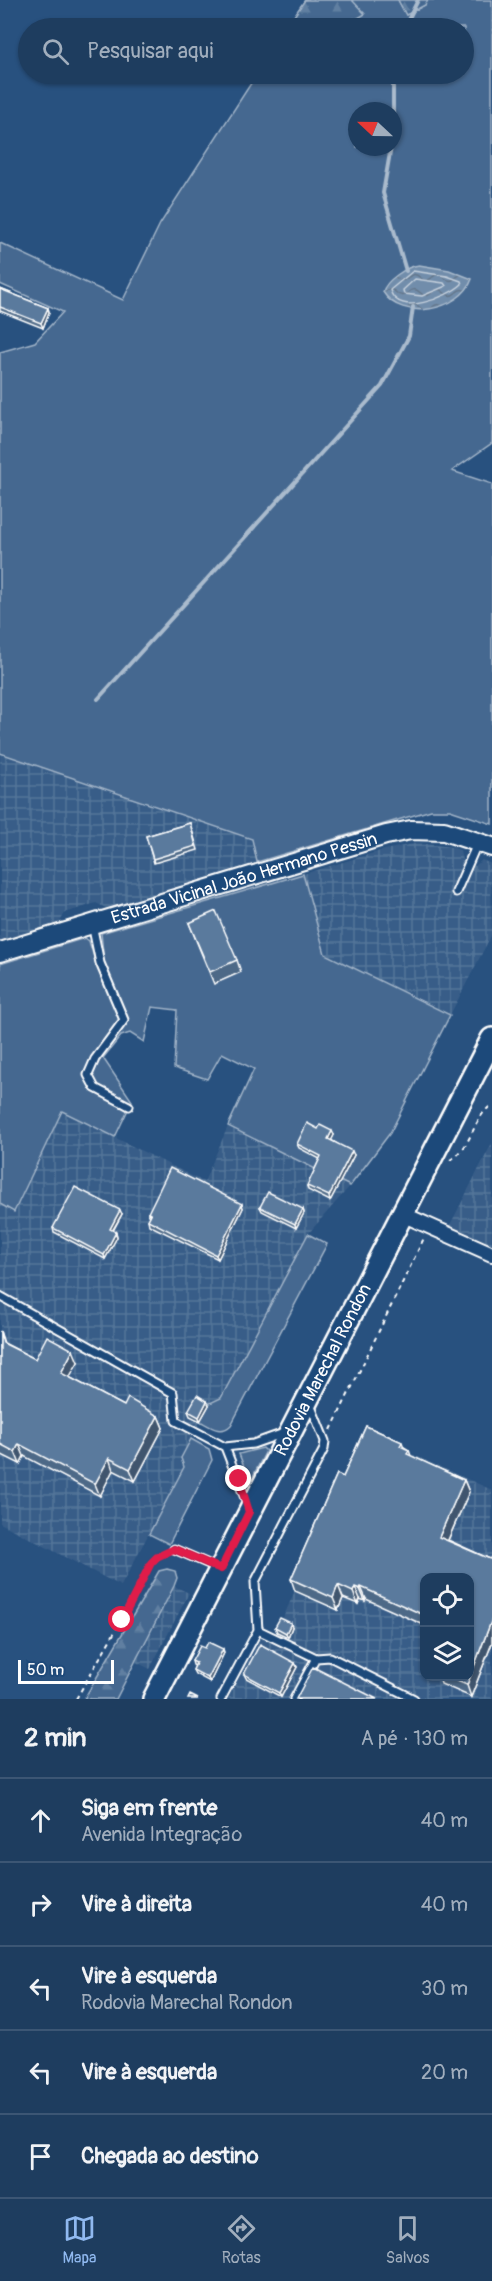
<!DOCTYPE html>
<html lang="pt">
<meta charset="utf-8">
<style>
body{margin:0;font-family:Pangolin,sans-serif;background:#264465;color:#f1f3f6}
.controls{position:absolute;right:18px;bottom:18px;display:grid;overflow:hidden;border-radius:12px;box-shadow:0 2px 4px #0004}
.controls button{width:54px;height:54px;display:grid;place-items:center;padding:0;border:0;border-bottom:2px solid #3c5674;background:#1e3d5f;color:#f1f3f6;font:30px sans-serif}
.compass{position:absolute;left:348px;top:102px;width:54px;height:54px;border-radius:50%;background:#1e3d5f;box-shadow:0 2px 4px #0004;rotate:292deg}
.scale{position:absolute;left:18px;bottom:15px;width:96px;box-sizing:border-box;padding-left:6px;border:3px solid #fff;border-top:0;font-size:16px;line-height:21px;white-space:nowrap;color:#fff;-webkit-text-stroke:4px #1f4a7a;paint-order:stroke}
.stop{position:absolute;width:18px;height:18px;margin:-14px;border:4px solid #e11d48;border-radius:50%;background:#fff}
.stop.end{background:#e11d48;border-color:#fff;box-shadow:0 2px 6px #0008}
.list{margin:0;padding:0;list-style:none}
h2{display:flex;justify-content:space-between;align-items:center;height:78px;margin:0;padding:0 24px;font-size:26px}
h2 small{font-size:20px;font-weight:400;color:#a1aebd}
.list li{display:grid;grid-template-columns:39px 1fr auto;gap:18px;align-items:center;box-sizing:border-box;height:84px;padding:0 24px;border-top:2px solid #3c5674}
.list b{display:block;font-size:22px;white-space:nowrap}
.list p{margin:0;font-size:20px;white-space:nowrap;color:#a1aebd}
.list em{font-size:20px;font-style:normal;color:#a1aebd}
.icon{flex:none;width:33px;height:33px;fill:none;stroke:currentColor;stroke-width:2;stroke-linecap:round;stroke-linejoin:round}
.map{position:relative;flex:none;width:492px;height:1699px;overflow:hidden}
.search{position:absolute;background:#1e3d5f;box-shadow:0 2px 4px #0004;left:18px;right:18px;top:18px;height:66px;display:flex;align-items:center;gap:15px;box-sizing:border-box;padding:0 21px;border-radius:33px;color:#a1aebd;font-size:22px}
.sheet{height:498px;background:#1e3d5f}
nav{display:flex;justify-content:space-around;align-items:center;box-sizing:border-box;height:84px;border-top:2px solid #3c5674;background:#1e3d5f;font-size:16px;color:#a1aebd}
nav a{display:grid;justify-items:center;gap:3px}
nav .on{color:#90b9f0}
.map>svg:first-child{display:block}
.industrial{fill:url(#industrial-grid);fill-rule:evenodd}
.green{fill:#446890;stroke:#a2b4c8;stroke-width:1.5;fill-rule:evenodd}
.forest{fill:url(#forest-firs);stroke:#a2b4c8;stroke-width:1.5}
.water{fill:url(#water-waves);stroke:#aabbcd;stroke-width:1.5}
.lines{fill:none;stroke-linecap:round;stroke-linejoin:round}
.shore{stroke:#c6d1dd;stroke-width:1.5}
.stream{stroke:#aabbcd;stroke-width:4}
.lane-casing{stroke:#fff;stroke-width:11}
.street-casing{stroke:#fff;stroke-width:18}
.secondary-casing{stroke:#fff;stroke-width:22}
.primary-casing{stroke:#fff;stroke-width:26}
.path{stroke:#fff;stroke-width:2;stroke-dasharray:4.5 4.5;stroke-linecap:butt}
.lane{stroke:#1f4a7a;stroke-width:7}
.street{stroke:#1f4a7a;stroke-width:14}
.secondary{stroke:#1f4a7a;stroke-width:18}
.primary{stroke:#1f4a7a;stroke-width:21}
.wall{fill:#4d6987;stroke:#fff;stroke-width:1.5}
.shaded-wall{fill:#3f556e;stroke:#fff;stroke-width:1.5}
.building{fill:#5a7a9d;stroke:#fff;stroke-width:1.5}
.route{stroke:#e11d48;stroke-width:8}
.labels{text-anchor:middle;dominant-baseline:central;stroke-width:5;stroke-linejoin:round;paint-order:stroke}
.street-label{font-size:18px;fill:#fff;stroke:#1f4a7a}
</style>
<div class="map">
<svg width="492" height="1699" viewBox="0 0 492 1699">
<defs>
<pattern id="industrial-grid" width="8" height="8" patternUnits="userSpaceOnUse" patternTransform="scale(1.5)"><rect width="8" height="8" fill="#375d88"/><path d="M0 4h8M4 0v8" fill="none" stroke="#55759a"/></pattern>
<pattern id="forest-firs" width="22" height="20" patternUnits="userSpaceOnUse" patternTransform="scale(1.5)"><rect width="22" height="20" fill="#446890"/><path d="M5 1l3.5 6h-7zM16 11l3.5 6h-7z" fill="#607fa1"/></pattern>
<pattern id="water-waves" width="16" height="10" patternUnits="userSpaceOnUse" patternTransform="scale(1.5)"><rect width="16" height="10" fill="#718dab"/><path d="M0 5q4-4 8 0t8 0" fill="none" stroke="#64768a"/></pattern>
</defs>
<rect width="100%" height="100%" fill="#28517f"/>
<filter id="ink" filterUnits="userSpaceOnUse"><feTurbulence type="fractalNoise" baseFrequency=".0167" numOctaves="2"/><feDisplacementMap in="SourceGraphic" scale="12" xChannelSelector="R" yChannelSelector="G"/><feConvolveMatrix kernelMatrix="1 2 1 2 8 2 1 2 1" color-interpolation-filters="sRGB"/></filter>
<g filter="url(#ink)">
<path class="industrial" d="M0,753L252,839L257,862L106,908L96,903L65,913L60,922L0,941Z
M417,843L452,847L460,850L462,861L475,866L482,860L491,864L492,934L450,1015L325,953L303,874L380,851Z
M62,1111L204,1182L228,1126L350,1186L308,1234L221,1398L210,1403L181,1458L184,1467L121,1586L0,1523V1204L15,1211Z
M492,1143V1244L450,1225Z
M364,1433L492,1490V1699H228L261,1638L272,1643ZM424,1578H470V1676H424Z
M174,1586L189,1593L150,1669L136,1662Z"/>
<path class="green" d="M305,0H398L406,15L425,5L428,0H492V443L452,471L492,484V824L450,810H431L257,862L252,839L0,753V352L35,342L63,312L0,284V243L123,300L160,224L257,74H464V28H286ZM357,111H393V147H357Z
M303,874L325,954L450,1015L390,1133L350,1186L228,1126L254,1069L222,1053L207,1079L174,1068L177,1010L152,1007L144,1042L130,1033L121,1036L103,1058L132,1101L115,1137L62,1111L14,1212L0,1204V964L85,938L89,941L96,964L104,962L101,933Z
M308,1234L327,1244L231,1425C221,1435 211,1427 200,1421L210,1403L221,1398Z
M191,1439L209,1449L212,1460L169,1544L149,1534L184,1467L181,1458Z
M263,1448L266,1451L252,1478L249,1479L239,1454Z"/>
<path class="forest" d="M305,0H352L365,14L341,28H286Z
M398,0H428L425,5L406,15Z
M167,1569L175,1571L177,1578L174,1586L116,1699H84L159,1571Z"/>
<path class="water" d="M419,265L449,270L472,279C461,311 401,322 383,292C385,281 407,266 419,265Z"/>
<g class="lines">
<path class="shore" d="M413,271L447,276L461,281L462,284C448,297 398,318 390,290Z
M415,279L444,283L446,286L422,296L404,294L403,290Z"/>
<path class="stream" d="M404,28L418,0
M393,133V74
M391,147L383,193L406,271
M98,699L382,386L409,336L413,307"/>
<g class="lane-casing">
<path id="lane" d="M456,892L477,844
M92,924L100,963L124,1020L95,1059L88,1075L95,1088L129,1106
M0,1296L173,1393L176,1421L225,1447L253,1444L284,1433
M225,1447L248,1506
M174,1549L218,1568
M258,1630L316,1658L294,1699
M316,1658L330,1657L414,1699
M221,1699L258,1630L255,1582L324,1449L325,1441L310,1404"/>
</g>
<g class="street-casing">
<path id="street" d="M402,1214L492,1254"/>
</g>
<g class="secondary-casing">
<g id="secondary">
<path id="s1" d="M0,952L386,835L411,830L444,831L492,847"/>
</g>
</g>
<g class="primary-casing">
<g id="primary">
<path id="s2" d="M154,1699L492,1039"/>
</g>
</g>
<path class="path" d="M450,1160C472,1149 472,1118 492,1105
M331,1430L424,1238
M76,1699L135,1597L151,1563L166,1552"/>
<use href="#lane" class="lane"/>
<use href="#street" class="street"/>
<use href="#secondary" class="secondary"/>
<use href="#primary" class="primary"/>
</g>
<path class="wall" d="M0,289L48,308L49,312L43,328L0,311Z
M190,823L198,850L154,863L146,836Z
M189,923L237,960L241,972L214,984Z
M318,1129L334,1135L331,1140L354,1155L330,1201L308,1190L307,1186L320,1159L299,1148L297,1144Z
M260,1207L303,1209L304,1213L296,1228L262,1211Z
M243,1208L218,1259L149,1225L148,1220L150,1217L148,1213Z
M122,1214L113,1231L116,1232L117,1237L105,1259L54,1232L53,1228Z
M0,1331L4,1343L35,1359L78,1362L69,1377L124,1406L158,1416L163,1428L135,1481L113,1470L100,1496L24,1456L20,1464L0,1454Z
M207,1401L209,1405L200,1421L190,1416L188,1411Z
M366,1426L402,1442L404,1447L409,1450L411,1456L464,1480L469,1492L448,1540L490,1559L492,1556V1643L471,1697L441,1684L439,1677H470V1578H424V1625L366,1599L365,1601L360,1599L358,1604L343,1598L338,1610L295,1591L291,1579L337,1474L343,1477Z
M275,1627H292L288,1637L277,1632Z
M205,1648L223,1649L224,1653L210,1682L195,1674L193,1670L195,1666L193,1665L192,1661Z
M295,1663L297,1667L281,1697L246,1678L244,1674Z"/>
<path class="shaded-wall" d="M48,308L49,312L43,328L41,323Z
M332,1131L334,1135L330,1143L328,1139Z
M352,1151L354,1155L330,1201L329,1196Z
M242,1204L243,1208L218,1259L216,1255Z
M303,1209L304,1213L296,1228L295,1224Z
M120,1210L122,1214L111,1233L110,1229Z
M116,1232L117,1237L105,1259L104,1255Z
M73,1350L78,1362L65,1385L61,1373Z
M207,1401L209,1405L200,1421L199,1417Z
M158,1416L163,1428L135,1481L130,1469Z
M19,1444L24,1456L20,1464L15,1452Z
M109,1458L113,1470L100,1496L95,1484Z
M464,1480L469,1492L444,1549L439,1537Z
M338,1585L343,1598L338,1610L333,1598Z
M355,1587L360,1599L358,1604L353,1592Z
M361,1587L366,1599L365,1601L360,1589Z
M492,1619V1643L471,1697L467,1685Z
M291,1623L292,1627L288,1637L286,1633Z
M223,1649L224,1653L210,1682L208,1678Z
M295,1663L297,1667L281,1697L279,1693Z"/>
<path class="building" d="M0,289L48,308L41,323L0,307Z
M190,823L196,846L153,859L146,836Z
M216,911L237,960L210,972L189,923Z
M307,1123L318,1129L320,1125L332,1131L328,1139L352,1151L329,1196L307,1186L321,1156L297,1144Z
M170,1168L242,1204L216,1255L148,1220L151,1214L148,1213Z
M75,1187L120,1210L110,1229L116,1232L104,1255L53,1228Z
M268,1192L303,1209L295,1224L260,1207Z
M0,1331L3,1343L35,1359L47,1336L73,1350L61,1373L124,1406L128,1398L158,1416L130,1469L109,1458L95,1484L19,1444L15,1452L0,1444Z
M197,1395L207,1401L199,1417L188,1411Z
M366,1426L402,1442L400,1446L409,1450L407,1454L464,1480L439,1537L490,1559L492,1556V1619L467,1685L447,1677H470V1578H424V1615L361,1587L360,1589L355,1587L353,1592L338,1585L333,1598L291,1579L337,1474L343,1477Z
M280,1618L291,1623L286,1633L275,1627Z
M208,1642L223,1649L208,1678L193,1670L196,1663L192,1661L200,1646L205,1648Z
M260,1644L295,1663L279,1693L244,1674Z
M313,1667L377,1699H296Z
M190,1695L198,1699H188Z"/>
</g>
<g class="lines" filter="url(#ink)">
<path class="route" d="M122,1620L151,1563L157,1557L174,1549L221,1569L249,1512L239,1479"/>
</g>
<g class="labels">
<g class="street-label">
<text stroke="none"><textPath href="#s1" startOffset="255">Estrada Vicinal João Hermano Pessin</textPath></text>
<text stroke="none"><textPath href="#s2" startOffset="370">Rodovia Marechal Rondon</textPath></text>
</g>
</g>
</svg>
<div class="controls">
<button><svg class="icon" aria-label="locate" viewBox="0 0 24 24"><circle cx="12" cy="12" r="6"/><path d="M12 2v4M12 18v4M2 12h4M18 12h4"/></svg></button>
<button><svg class="icon" aria-label="layers" viewBox="0 0 24 24"><path d="M12 4l9 5-9 5-9-5zM3 14l9 5 9-5"/></svg></button>
</div>
<svg class="compass" viewBox="-18 -18 36 36"><path d="M0-13l5 13h-10z" fill="#e53935"/><path d="M0 13l5-13h-10z" fill="#a1aebd"/></svg>
<div class="scale">50 m</div>
<div class="stop" style="left:122px;top:1620px"></div>
<div class="stop end" style="left:239px;top:1479px"></div>
<div class="search"><svg class="icon" aria-label="search" viewBox="0 0 24 24"><circle cx="10" cy="10" r="6"/><path d="M15 15l6 6"/></svg>Pesquisar aqui</div>
</div>
<section class="sheet">
<h2>2 min<small>A pé · 130 m</small></h2>
<ul class="list">
<li><svg class="icon" aria-label="ahead" viewBox="0 0 24 24"><path d="M12 20V5M6 11l6-6 6 6"/></svg><div><b>Siga em frente</b><p>Avenida Integração</p></div><em>40 m</em></li>
<li><svg class="icon" aria-label="right" viewBox="0 0 24 24"><path d="M7 20v-9h11M14 6l5 5-5 5"/></svg><div><b>Vire à direita</b></div><em>40 m</em></li>
<li><svg class="icon" aria-label="left" viewBox="0 0 24 24"><path d="M17 20v-9H6M10 6l-5 5 5 5"/></svg><div><b>Vire à esquerda</b><p>Rodovia Marechal Rondon</p></div><em>30 m</em></li>
<li><svg class="icon" aria-label="left" viewBox="0 0 24 24"><path d="M17 20v-9H6M10 6l-5 5 5 5"/></svg><div><b>Vire à esquerda</b></div><em>20 m</em></li>
<li><svg class="icon" aria-label="arrive" viewBox="0 0 24 24"><path d="M6 21V4h12l-3 4 3 4H6"/></svg><div><b>Chegada ao destino</b></div></li>
</ul>
</section>
<nav>
<a class="on"><svg class="icon" aria-label="map" viewBox="0 0 24 24"><path d="M3 6l6-2 6 2 6-2v14l-6 2-6-2-6 2zM9 4v14M15 6v14"/></svg>Mapa</a>
<a><svg class="icon" aria-label="directions" viewBox="0 0 24 24"><path d="M12 3l9 9-9 9-9-9zM9 14v-3h6M13 9l2 2-2 2"/></svg>Rotas</a>
<a><svg class="icon" aria-label="saved" viewBox="0 0 24 24"><path d="M7 4h10v16l-5-4-5 4z"/></svg>Salvos</a>
</nav>
